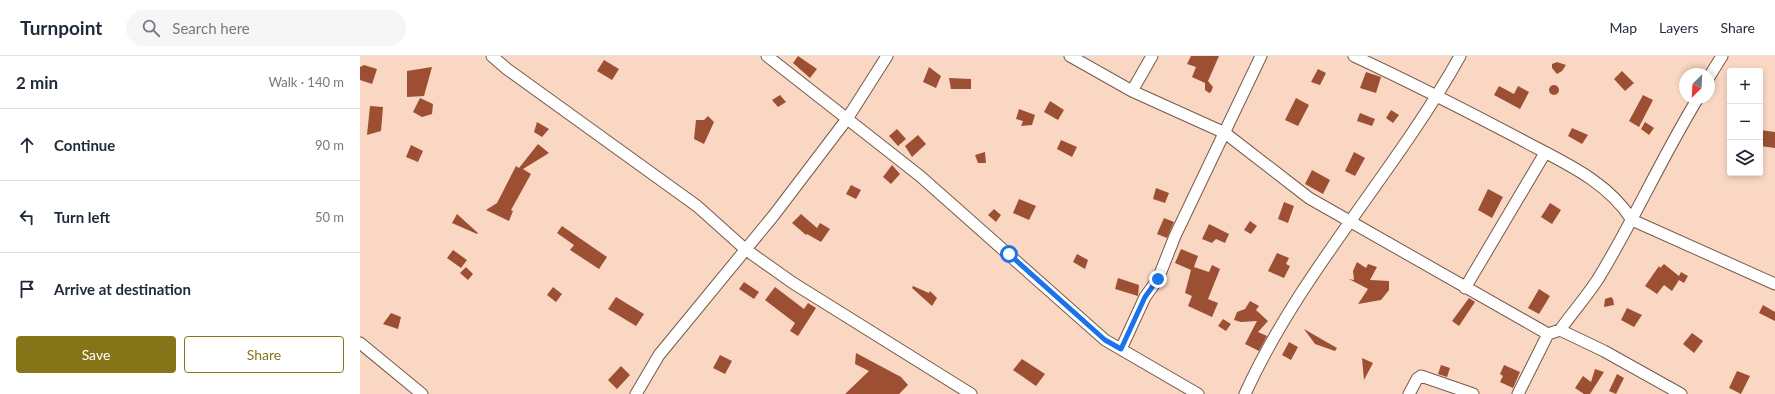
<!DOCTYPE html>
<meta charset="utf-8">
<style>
body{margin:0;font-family:Lato,sans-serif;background:#f6f6f7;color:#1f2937}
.controls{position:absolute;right:12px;top:12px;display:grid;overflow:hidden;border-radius:4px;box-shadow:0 2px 6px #0003}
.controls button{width:36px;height:36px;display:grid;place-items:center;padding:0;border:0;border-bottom:1px solid #e0e1e3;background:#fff;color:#1f2937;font:20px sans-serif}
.compass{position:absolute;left:1319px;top:12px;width:36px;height:36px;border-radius:50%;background:#fff;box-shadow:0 2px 6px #0003;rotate:204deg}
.stop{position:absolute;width:12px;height:12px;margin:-9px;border:3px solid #1a73e8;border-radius:50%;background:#fff}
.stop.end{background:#1a73e8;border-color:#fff;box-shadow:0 1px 4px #0008}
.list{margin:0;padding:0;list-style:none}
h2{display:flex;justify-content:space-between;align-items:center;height:52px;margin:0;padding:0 16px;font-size:17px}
h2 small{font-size:13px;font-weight:400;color:#747a83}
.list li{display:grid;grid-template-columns:26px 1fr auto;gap:12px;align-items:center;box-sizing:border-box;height:72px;padding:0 16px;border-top:1px solid #e0e1e3}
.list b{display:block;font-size:15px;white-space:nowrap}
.list em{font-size:13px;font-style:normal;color:#747a83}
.actions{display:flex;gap:8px;padding:12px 16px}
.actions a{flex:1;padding:9px 0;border:1px solid #867518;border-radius:4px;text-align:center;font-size:14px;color:#867518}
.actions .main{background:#867518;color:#fff}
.icon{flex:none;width:22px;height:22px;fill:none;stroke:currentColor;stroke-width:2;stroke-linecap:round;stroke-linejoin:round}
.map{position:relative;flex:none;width:1415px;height:338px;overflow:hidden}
header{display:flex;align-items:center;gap:24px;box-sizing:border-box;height:56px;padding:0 20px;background:#fff;border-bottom:1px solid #e0e1e3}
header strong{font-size:19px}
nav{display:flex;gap:22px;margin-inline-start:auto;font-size:14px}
.search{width:280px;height:36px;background:#f6f6f7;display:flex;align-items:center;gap:10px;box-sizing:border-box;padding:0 14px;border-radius:22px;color:#747a83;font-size:15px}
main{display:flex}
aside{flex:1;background:#fff}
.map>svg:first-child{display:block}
.building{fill:#9c4f32}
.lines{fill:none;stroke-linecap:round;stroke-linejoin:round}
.minor-casing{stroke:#765a48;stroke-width:13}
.minor{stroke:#fff;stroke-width:11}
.route{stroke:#1a73e8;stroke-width:5}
</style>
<header>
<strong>Turnpoint</strong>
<div class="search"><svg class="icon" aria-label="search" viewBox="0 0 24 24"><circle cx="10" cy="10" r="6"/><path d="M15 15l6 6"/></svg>Search here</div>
<nav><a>Map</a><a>Layers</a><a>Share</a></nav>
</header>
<main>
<aside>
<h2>2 min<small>Walk · 140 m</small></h2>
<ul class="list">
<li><svg class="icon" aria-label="ahead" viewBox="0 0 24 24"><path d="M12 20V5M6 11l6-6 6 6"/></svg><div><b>Continue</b></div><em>90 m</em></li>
<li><svg class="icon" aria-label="left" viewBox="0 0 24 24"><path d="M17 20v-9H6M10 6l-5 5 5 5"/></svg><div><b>Turn left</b></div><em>50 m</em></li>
<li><svg class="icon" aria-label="arrive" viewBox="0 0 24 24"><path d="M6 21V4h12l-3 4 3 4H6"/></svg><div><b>Arrive at destination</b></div></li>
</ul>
<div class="actions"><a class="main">Save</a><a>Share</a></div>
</aside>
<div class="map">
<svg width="1415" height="338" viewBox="0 0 1415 338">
<rect width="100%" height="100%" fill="#f9d7c3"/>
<path class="building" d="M438,0L457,13L450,22L433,7Z
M831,0H859L848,25L853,31L851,36L849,37L845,34V27L832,21L836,11L827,8Z
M244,4L259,13L252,24L237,15Z
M1197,6L1206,9L1202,15L1197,18L1192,12V8Z
M4,9L17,13L12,28L0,24V11Z
M72,11L64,40L47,41V15Z
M569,11L581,20L576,32L563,26Z
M958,13L966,17L960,29L951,26Z
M1262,15L1274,27L1265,35L1254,23Z
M1006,16L1021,21L1016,37L1000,32Z
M589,22L611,23V33H591Z
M1189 34a5 5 0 1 1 10 0a5 5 0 1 1-10 0Z
M1139,30L1154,38L1158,30L1169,36L1160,53L1134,39Z
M420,39L426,46L418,51L412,44Z
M1283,39L1293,44L1279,71L1269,65Z
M60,42L73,48L72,58L62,61L53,56Z
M936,42L949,49L938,70L925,64Z
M690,45L704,54L698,64L684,56Z
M10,50L23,51L21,75L7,79Z
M659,53L675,59L672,69L661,70L663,65L656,63Z
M1031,54L1039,59L1033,67L1026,62Z
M1000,57L1015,63L1012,70L997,65Z
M348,60L354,66L344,88L334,83L336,64H344Z
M177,66L189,73L182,81L174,76Z
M1285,66L1294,72L1289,79L1281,73Z
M1212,72L1228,79L1222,88L1208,80Z
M537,73L546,83L538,90L529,80Z
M1400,74L1415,76V92L1400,90Z
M558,79L566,88L552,101L545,90Z
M701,84L717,91L712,101L697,93Z
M178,88L189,97L163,113L171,118L151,154L153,155L149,165L126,154L137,147L156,110L159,112Z
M51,89L63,95L58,106L46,101Z
M625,96L626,107H618L615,99Z
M994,96L1005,102L995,120L985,115Z
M532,109L540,118L531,128L523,121Z
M952,114L970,124L963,138L945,128Z
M491,129L501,134L496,143L486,138Z
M796,132L809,137L805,147L793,143Z
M1128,133L1143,141L1132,162L1118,154Z
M659,143L676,150L669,164L653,157Z
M924,146L934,150L928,167L918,163Z
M1190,147L1201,154L1192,168L1181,161Z
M634,153L641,159L636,166L628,159Z
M97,158L118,177L117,178L92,167Z
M441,158L457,172L460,167L470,173L461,186L447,178L446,179L432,167Z
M804,162L814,166L807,182L797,178Z
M890,165L897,170L891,178L884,174Z
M849,168L869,178L865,187L856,183L852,187L842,183Z
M202,170L247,201L239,213L210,194L214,189L197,177Z
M821,193L838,200L834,211L849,216L852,209L860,213L848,243L858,247L852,261L828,250L832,240L825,237L831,214L815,207Z
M93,194L107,204L101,212L87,202Z
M917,197L929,202L926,208L930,210L924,222L908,215Z
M717,198L728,204L725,213L713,206Z
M997,206L1006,212L1008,208L1017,211L1010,224L1029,225V234L1021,244L998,248L1008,233L989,223L994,224L993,215Z
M1304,208L1319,220L1321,216L1328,220L1324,227L1319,224L1312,235L1304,229L1297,238L1285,230L1299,210L1300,212Z
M106,211L113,218L108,224L100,217Z
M758,222L779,229L778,240L755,233Z
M384,226L399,236L394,243L379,233Z
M553,230L569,237L570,235L577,242L572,250L552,232Z
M193,231L202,238L196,246L187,239Z
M415,231L444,253L448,247L456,252L438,280L430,275L435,267L405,244Z
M1179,233L1190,240L1179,258L1168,252Z
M256,241L284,258L276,270L248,253Z
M1251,241L1253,243L1254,249L1244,251L1245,243Z
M1109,242L1115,246L1099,270L1092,265Z
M890,245L899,250L896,254L908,265L898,276L907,280L899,295L885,288L897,265L881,266L874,264L877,256L885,253Z
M1403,249L1415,256V265L1399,257Z
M1267,252L1282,259L1274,271L1261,264Z
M31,257L41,261L38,273L23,268Z
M863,263L871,268L866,275L858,270Z
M944,273L977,292L975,295L955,288Z
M1332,277L1343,285L1334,297L1323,288Z
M929,286L938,291L931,304L922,299Z
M496,297L541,321L548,329L539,338H485L509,315L495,308Z
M360,299L372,305L365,318L353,312Z
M1002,302L1013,307L1004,324Z
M662,303L685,318L676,330L653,314Z
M1081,309L1090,312L1087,321L1078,318Z
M1144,309L1160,316L1153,332L1140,326L1143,320L1140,318Z
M261,310L270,319L257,333L248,324Z
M1235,313L1244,316L1230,338H1224L1215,332L1223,320L1231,326Z
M1377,315L1390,320L1381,338L1369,332Z
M1257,318L1264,322L1256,338L1249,335Z"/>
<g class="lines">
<g class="minor-casing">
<path id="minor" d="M132,0L147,13L337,150L385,193L433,227L611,338
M407,0L560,120L745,284L838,338
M710,0L772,35L865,77L949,142L1188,278L1200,274L1244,295L1321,338
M994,0C1050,26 1105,54 1160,83C1200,105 1246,123 1272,164L1415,228
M1349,21L1362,0
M772,35L792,0
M1105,232L1185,97
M1200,274C1212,257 1227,240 1238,223C1274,164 1302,101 1338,42
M0,287L62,338
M761,293L785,241L798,223L815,180L901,0
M276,338L299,299L414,159L487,63L527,0
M885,338C941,215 1035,117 1100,0
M1049,338L1057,323L1061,320L1113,338
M1158,338L1188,278"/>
</g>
<use href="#minor" class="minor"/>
</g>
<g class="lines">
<path class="route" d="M649,198L745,284L761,293L785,241L798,223"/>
</g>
</svg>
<div class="controls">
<button>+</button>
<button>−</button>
<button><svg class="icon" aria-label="layers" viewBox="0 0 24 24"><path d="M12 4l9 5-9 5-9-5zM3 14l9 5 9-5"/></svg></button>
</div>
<svg class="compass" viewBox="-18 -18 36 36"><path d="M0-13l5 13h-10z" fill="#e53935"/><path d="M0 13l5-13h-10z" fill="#747a83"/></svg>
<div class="stop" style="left:649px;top:198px"></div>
<div class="stop end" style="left:798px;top:223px"></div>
</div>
</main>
